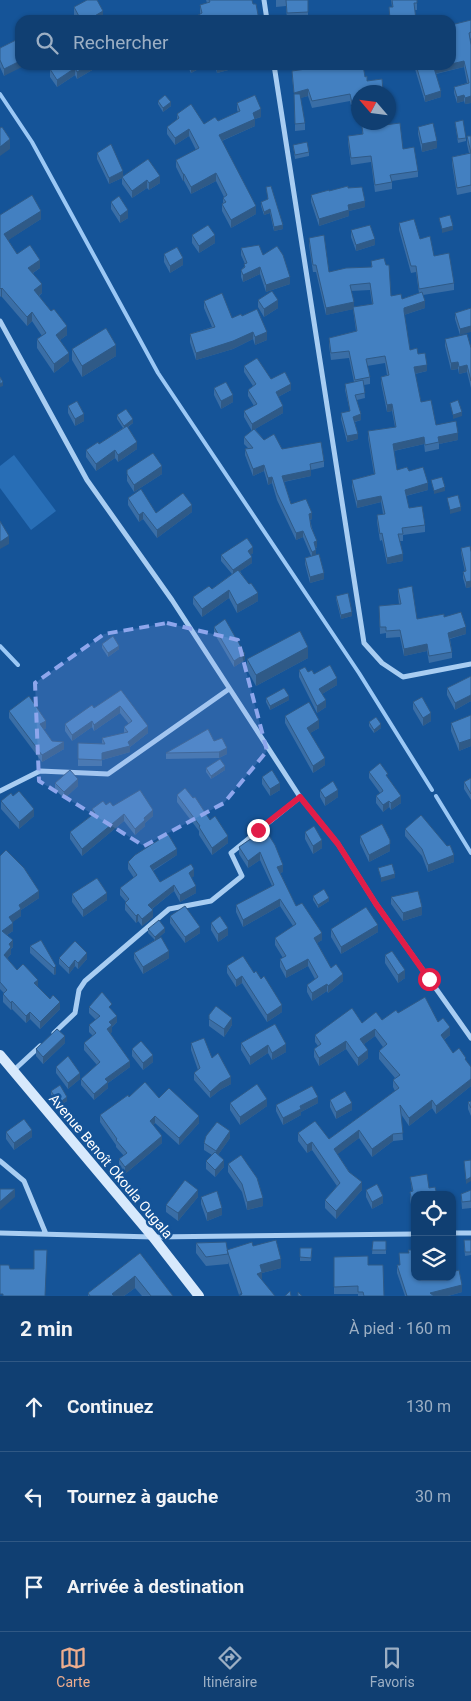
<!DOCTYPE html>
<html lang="fr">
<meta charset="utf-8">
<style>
body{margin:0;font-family:Roboto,sans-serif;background:#1e4a7a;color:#f1f3f6}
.controls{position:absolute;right:15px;bottom:15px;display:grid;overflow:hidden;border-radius:10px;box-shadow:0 1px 4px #0004}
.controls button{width:45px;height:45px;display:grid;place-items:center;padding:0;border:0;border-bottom:1px solid #305884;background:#103f72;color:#f1f3f6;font:25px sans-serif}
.compass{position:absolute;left:351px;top:85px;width:45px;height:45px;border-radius:50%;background:#103f72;box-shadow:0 1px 4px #0004;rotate:298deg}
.stop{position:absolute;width:15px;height:15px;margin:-11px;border:4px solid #e11d48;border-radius:50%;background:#fff}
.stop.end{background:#e11d48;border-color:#fff;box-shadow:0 1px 5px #0008}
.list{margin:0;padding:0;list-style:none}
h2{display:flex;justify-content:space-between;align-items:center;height:65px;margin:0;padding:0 20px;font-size:21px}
h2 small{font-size:16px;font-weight:400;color:#9cafc4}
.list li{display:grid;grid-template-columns:32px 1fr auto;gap:15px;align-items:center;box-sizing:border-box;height:90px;padding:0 20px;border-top:1px solid #305884}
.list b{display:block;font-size:19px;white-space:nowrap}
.list em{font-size:16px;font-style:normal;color:#9cafc4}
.icon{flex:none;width:28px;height:28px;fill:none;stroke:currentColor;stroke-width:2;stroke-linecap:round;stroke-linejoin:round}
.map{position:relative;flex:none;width:471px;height:1296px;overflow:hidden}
.search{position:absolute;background:#103f72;box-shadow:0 1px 4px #0004;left:15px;right:15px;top:15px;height:55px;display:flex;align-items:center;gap:12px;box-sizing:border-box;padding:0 18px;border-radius:15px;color:#9cafc4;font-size:19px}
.sheet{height:335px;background:#103f72}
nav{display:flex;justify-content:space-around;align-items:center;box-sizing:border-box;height:70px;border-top:1px solid #305884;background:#103f72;font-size:14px;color:#9cafc4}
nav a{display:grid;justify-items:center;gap:2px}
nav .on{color:#eead8d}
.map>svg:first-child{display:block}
.green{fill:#286eb6}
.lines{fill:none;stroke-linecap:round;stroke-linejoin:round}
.stream{stroke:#9bc8f5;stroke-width:4}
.street{stroke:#a8cdf2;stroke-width:5}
.secondary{stroke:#d7e9fc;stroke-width:10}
.wall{fill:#3a6ea6;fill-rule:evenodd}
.shaded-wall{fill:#2f5a87}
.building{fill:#4380c1;stroke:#2f5a87}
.route{stroke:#e11d48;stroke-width:6}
.marked{fill:#8ea6ec;fill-opacity:0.2;stroke:#8ea6ec;stroke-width:4;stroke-dasharray:10 6;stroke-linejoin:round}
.labels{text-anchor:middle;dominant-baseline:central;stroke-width:5;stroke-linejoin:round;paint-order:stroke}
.street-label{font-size:14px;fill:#fff;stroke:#155498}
</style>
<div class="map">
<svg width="471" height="1296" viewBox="0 0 471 1296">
<rect width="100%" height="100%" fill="#155498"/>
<path class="green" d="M14,455L56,511L31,530L0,488V466Z"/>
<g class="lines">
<path class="stream" d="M0,94L32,142L158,373L359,673L432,790
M0,646L18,665
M436,796L471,853"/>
<path class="street" d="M264,0L267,20
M274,65L364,643L382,663L403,677L471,664
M0,321L87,480L172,600L300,797L338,844L376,904L471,1038
M0,791L40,771L108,774L229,689
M54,1033L75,1013L79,990L85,981L169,909L211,901L242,876L231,853L300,797
M13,1071L40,1046
M0,1161L24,1181L46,1234
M0,1233L153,1237L415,1234
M452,1233H471"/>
<path class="secondary" d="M0,1055L153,1237L199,1296"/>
</g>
<path class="wall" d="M206,0H252L200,14V5L207,3Z
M276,0H308V19L287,20L286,6L276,7Z
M391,0H417V10H415L416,20H390L389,7H392Z
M74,7L103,19L101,20H77L74,15Z
M471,20V38L470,39L471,45V103L465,104L464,101L457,103L454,93V87L467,83L464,67L436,74L441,97L425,102L415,69V65H451V25Z
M20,34V65L4,76L0,67V48L18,39V35Z
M94,65V69L77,79L75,75L57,87L50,77V69Z
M187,65H206L191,73Z
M215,65H232V69L217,73Z
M303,65H363L365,77L367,81L382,79L383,92H358V109L352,110L350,101L312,108L308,96L300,98L305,123V130L295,131V100L292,78V71L305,69Z
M158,101L171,106L163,112L158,104Z
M237,103L261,117L255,119V126L222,141L256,214L231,228L222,211V204L223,203V198L224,197L216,181L191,194L184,181H183L176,167V160L196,150L189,136L175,145L167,134V127L177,120V114L204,124L218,121L238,112L237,110Z
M455,122L466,138V141L458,143Z
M362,126H377L403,149L418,171V177L392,181V189L375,192L371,162L351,165L348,143V136L362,134Z
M418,127L437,148L422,152L418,134Z
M467,136H471V192L457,195L452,164V157L469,153L467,144Z
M293,145L309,152V156L295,159Z
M97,153L123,176L160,183L149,190L147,188L132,198L122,184V178L109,184L97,159Z
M266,187L283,229L274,231L270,213L264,215L261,206V202L268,200Z
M348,188L365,207L349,211V216L319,226L311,202V195Z
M111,202L128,218L120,223L111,209Z
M0,215L41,219L8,240L17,254L40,268L33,273L42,293L39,296L67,335L60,340L69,361L54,373L37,348V339L42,336L32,321L27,326L2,297H1L0,296Z
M399,223L420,239L434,256L454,283V290L423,295L425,308L404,315L410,350L418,354L427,371L415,374L421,402L436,425L458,440L439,444V449L425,452L424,444L394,451L397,470L409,471L428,490L406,496L409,508L425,525V532L403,535V541H400L403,561L387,564L382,540L380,541L377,522V515L383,514L381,502L357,508L352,487V480L374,474L368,438V431L395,427L392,411L387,412L381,383V377L387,375L385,363L367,366L370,377V384L364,385L365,398L357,400L361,420L355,422L358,439L347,442L341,419V413L350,411L345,390V384L354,382L349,358L331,360L329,345V338L356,331L353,309L326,315L316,272H313L309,245V238L329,272L371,267V261L391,296L402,299L419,293L416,272L411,273L399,230ZM370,290L372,304L354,307L351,291Z
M351,230L375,245L356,251L351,237Z
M192,235L215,243L199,253L192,243Z
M241,248L263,255L290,284L266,292L260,274L243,282L241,277V270L244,267L245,264L241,255Z
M164,254L183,265L170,273L164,262Z
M258,300L278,308L264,317L258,307Z
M204,301L232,318L242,316L267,340L255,345L253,339L233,349L196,360L190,342V334L212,327L204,308Z
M471,308L460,335L455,319V313Z
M445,339L471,348V388L467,372L459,374L458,369L451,370L445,346Z
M72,349L116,356L82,377L72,360Z
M244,366L271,379L291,390L278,397L283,413L255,429L264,440L282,449L324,461V467L311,470V476L284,482L291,504L312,519L310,520L317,547L316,548V554L324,579L310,583L305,564V558L311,556L303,537L296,540L277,500L272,483L268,485L264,471L253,476L245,455V449L248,448L244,444V437L254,429L252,431L244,417V411L254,406L248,396V390L253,386L244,372Z
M214,388L233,402L221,409L214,395Z
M68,406L84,421L75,426L68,413Z
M117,415L133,423L128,427L137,449L118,462L115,458L96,471L86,457V450L99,444L123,428L117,419Z
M127,470L162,474L134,492L127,481Z
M128,498L156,513L192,512L157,538L143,519L139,522L128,505Z
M461,548L471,552V587L466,588L463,578V572H465L461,553Z
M253,553L250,555L252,563L240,571L258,601L237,613L229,598L202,617L193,604V597L212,589L232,574L221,561V555Z
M398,589L417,619L444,617L466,634L450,639L452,652V658L429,663L427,651L404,656L400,637L386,638V633L380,634L379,606L399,604L398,595Z
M336,596L352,616L341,619L336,599Z
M214,627L245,660L234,667L214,633Z
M102,644L119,649L108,657L102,648Z
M308,658L256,686L247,670V659Z
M299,670L314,674L337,685L322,694L326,707L317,713L299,677Z
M471,676V701L455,710L447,695V688Z
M121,690L148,733L130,747V752L102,760V766H78V743L102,744V738L124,733V727L129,724L120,713L94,731L92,727L72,741L65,731V724L94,708Z
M266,698L289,700L270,710L266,702Z
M413,702L431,721L423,726L413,709Z
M9,711L46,728L43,730L52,741L64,749L42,762L9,718Z
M471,715V746L459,751L451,731V723Z
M285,716L319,728L310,733L325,765L313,773L285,723Z
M369,722L381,728L374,733L369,726Z
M214,741L227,754L219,758L166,759V753Z
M206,768L225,770L211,779L206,772Z
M369,772L388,778L401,803L391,810L389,807L383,812L376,803V796L380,793L369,778Z
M262,777L280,790L270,796L262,784Z
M471,778V800L464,789V782Z
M55,783L78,786L64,799L55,789Z
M320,790L338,797L325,806L320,797Z
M177,795L210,820L228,843L212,855L199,835V831L177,802Z
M1,801L34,816L19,829L1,809Z
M106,805L153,816L145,823V826L135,835L124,821L82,856L70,839V832L92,815V809Z
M265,829L283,872L280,873L296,906L322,940L317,943L331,968L343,981L328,993L327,991L312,1001L307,992V985L315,979L308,966L286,978L280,967V959L283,958L275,945V938L293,926L280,906L243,927L236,912V905L272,886L260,860L248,868L239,854V847Z
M405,829L454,862L428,872L422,856L405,836Z
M305,832L322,848L313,854L305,839Z
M360,836L390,851L369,862L360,843Z
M177,855L153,871L160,882L194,876L191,878L196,893L180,902L174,891L152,909L153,917L142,926L138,921L136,923L125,910V903L126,902L120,895V888L134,878L128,869V862Z
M0,856L39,898L21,910V916L12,922L13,931L7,935L13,947L11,949V954L7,958L17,970L38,987L60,1009L40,1029L30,1019L26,1023L12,1009L11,1010L3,1002V994L4,993L0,989Z
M72,894L107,900L83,917L72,902Z
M313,896L329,901L318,908L313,900Z
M391,897L422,915L403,921L391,904Z
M170,916L200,933L185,943L170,923Z
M211,923L228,935L218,942L211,930Z
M148,929L165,932L157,939L169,958L143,974L134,959V953L155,940L148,933Z
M331,929L378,932L341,954L331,937Z
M30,946L56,966V974L54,975L30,953Z
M385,955L405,978L398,983L385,963Z
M59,958L87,959L78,969L75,966L69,974L59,964Z
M227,966L254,973L282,1012L267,1022L242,983L236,987L227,973Z
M89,1007L112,1010L117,1022L112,1027V1032L110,1033L130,1067L108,1083V1088L94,1100L81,1085V1079L97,1065L84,1050V1043L93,1036L89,1032V1025L96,1020L89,1013Z
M398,1013L438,1022L450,1035L444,1040L453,1053L466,1061L471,1067V1086L436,1114L432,1108L409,1126L401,1114L403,1140L393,1141L372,1157L359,1138L337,1154L362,1190L336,1219L325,1208V1200L337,1186L312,1150L307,1153L298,1141V1133L329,1139L395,1091L393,1087V1080L395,1078L379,1059V1051L383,1047L375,1036L364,1044L368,1058L358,1066L346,1049L319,1066L314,1057V1049L318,1046L315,1042V1035L362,1023L382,1020Z
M209,1015L232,1025L224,1037L209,1026Z
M275,1024L286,1052L272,1060L268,1053L250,1065L241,1050V1043Z
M65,1043L43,1064L36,1056V1049Z
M191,1043L212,1058L231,1084L220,1090L210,1098L194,1080V1073L198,1070L191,1050Z
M132,1049L153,1062L143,1070L132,1056Z
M56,1067L80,1079L68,1089L56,1073Z
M51,1091L67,1101L59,1106L51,1095Z
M129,1097L159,1098L199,1123L179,1145L155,1123L153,1125L162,1143L125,1174L119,1166V1159L124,1156L116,1147V1145L100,1122V1115Z
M330,1100L352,1110L336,1119L330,1107Z
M471,1101V1116L468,1109V1102Z
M230,1103L267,1106L240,1125L230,1110Z
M318,1103L301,1112V1115L283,1125L276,1111V1105Z
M6,1132L32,1137L14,1150L6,1139Z
M230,1138L218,1155L224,1167L215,1177L206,1169V1161L212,1155L204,1150V1143Z
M228,1164L263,1206L247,1210L242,1192L228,1172Z
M410,1177L415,1195V1215H413L410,1199V1192L412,1191Z
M366,1190L383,1203L372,1209L366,1197Z
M471,1190V1208L462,1209L461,1194Z
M198,1197L178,1221L166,1212V1205Z
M201,1197L222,1215L207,1221L201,1204Z
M471,1240V1255L465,1256L464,1244Z
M373,1241H386V1254H372Z
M196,1243L227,1250L253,1246L281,1268L262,1273L239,1295L228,1262V1264L206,1266L196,1253Z
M300,1248H312L311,1261H300Z
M140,1253L173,1296H142L135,1288L124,1296H88V1293Z
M334,1257L368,1265L384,1296H358V1294H334Z
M397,1265L426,1278L462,1292L448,1296H405L397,1273Z"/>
<path class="shaded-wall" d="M103,11V19L101,20H88Z
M20,61V65H26L4,76V69Z
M464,61V67L434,74V68L451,65V64Z
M89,65H94V69L77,79V72Z
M191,65H206L191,73Z
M220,65H232V69L217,73V66Z
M75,68V75L57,87V80Z
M308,89V96L294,100V93Z
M441,91V97L425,102V96Z
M464,95V101L457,103V97Z
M471,96V103L465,104V98Z
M171,102V106L163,112V108Z
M261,109V117L255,119V126L219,142V135L253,113Z
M189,129V136L175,145V138Z
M10,139V149L0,156V147Z
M437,141V148L422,152V144Z
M123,171V178L122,177V178L109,184V178Z
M216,173V181L191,194V187Z
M183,174H184V181H183Z
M160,176V183L149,190V183Z
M147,180V188L132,198V191Z
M365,201V207L349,211V216L319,226V219L348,205Z
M256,206V214L231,228V220Z
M270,209V213L264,215V212Z
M128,210V218L120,223V216Z
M41,211V219L4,243V234Z
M283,225V229L274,231V227Z
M453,226V230L442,233V229Z
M215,235V243L199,253V246Z
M375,239V245L356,251V245Z
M183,258V265L170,273V266Z
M40,260V268L28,276V268Z
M260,267V274L243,282V275Z
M290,277V284L266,292V285Z
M42,284V293L34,299V290Z
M2,288V297H1V289Z
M278,300V308L264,317V309Z
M425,301V308L404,315V308Z
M354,302V309L326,315V308Z
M32,312V321L27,326V317Z
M67,326V335L56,343V335Z
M471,326V332L460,335V329Z
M253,332V339L233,349L196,360V353Z
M267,332V340L255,345V337Z
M116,345V356L82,377V366Z
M69,353V361L54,373V364Z
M458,362V369L451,370V363Z
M427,365V371L414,374V367Z
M467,365V372L459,374V367Z
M3,382V386L0,387V384Z
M291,384V390L276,398V392Z
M233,395V402L221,409V401Z
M392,404V411L387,412V405Z
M283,406V413L252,431V424Z
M462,412V416L453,419V415Z
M84,414V421L75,426V419Z
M361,414V420L353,422V417Z
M133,419V423L124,429V426Z
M458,433V440L439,444L438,437Z
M358,434V439L347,442V436Z
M424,437V444L393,451V444Z
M137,442V449L118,462V455Z
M115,450V458L96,471V464Z
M264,465V471L253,476V469Z
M162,466V474L134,492V485Z
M311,470V476L282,482V476Z
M272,477V483L268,485V478Z
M428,483V490L405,496V490Z
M445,487V491L434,494V491Z
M381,496V502L357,508V501Z
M192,505V512L157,538V530Z
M461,507V511L450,514V510Z
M143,512V519L139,522V515Z
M312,513V519L309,520V514Z
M303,531V537L296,540V533Z
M9,536V544L0,549V542Z
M317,541V547L314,549V542Z
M253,547V553L248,557V551Z
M316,550V557L312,558V552Z
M403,554V561L387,564V558Z
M252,557V563L233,576V570Z
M324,573V579L310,583V577Z
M471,581V587L466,588V582Z
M229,590V598L202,617V609Z
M258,593V601L237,613V605Z
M352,612V616L341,619V615Z
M466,627V634L448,639V633Z
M427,644V651L404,656V649Z
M119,646V649L108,657V653Z
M308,647V658L256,686V675Z
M245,654V660L234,667V661Z
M337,678V685L319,696V689Z
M471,695V701L455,710V703Z
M289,696V700L270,710V706Z
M326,700V707L317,713V706Z
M120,706V713L94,731V725Z
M431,713V721L423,726V718Z
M319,720V728L307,735V728Z
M46,721V728L40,732V724Z
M92,721V727L72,741V735Z
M381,724V728L374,733V730Z
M148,726V733L130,747V752L102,760V766V753L128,742Z
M471,739V746L459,751V743Z
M64,742V749L42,762V755Z
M227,748V754L219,758V752Z
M325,758V765L313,773V766Z
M225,766V770L211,779V776Z
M78,779V786L64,799V792Z
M280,783V790L270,796V789Z
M338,790V797L325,806V798Z
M401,796V803L391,810V803Z
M389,801V807L383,812V805Z
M34,809V816L19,829V822Z
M153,810V816L145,823V826L135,835V829L144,818Z
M124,814V821L82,856V849Z
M228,836V843L212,855V848Z
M322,840V848L313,854V846Z
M390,844V851L369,862V855Z
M177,849V855L150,872V866Z
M260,852V860L248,868V861Z
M454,855V862L428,872V865Z
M283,865V872L277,874V867Z
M194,869V876L189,880V873Z
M395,874V878L381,882V878Z
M174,885V891L148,912V905Z
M196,886V893L180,902V895Z
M39,891V898L21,910V916L9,925V917L19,905Z
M107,893V900L83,917V910Z
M329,898V901L318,908V905Z
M280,899V906L243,927V920Z
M422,907V915L403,921V913Z
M153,910V917L142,926V919Z
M138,914V921L136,923V916Z
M13,923V931L2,938V931Z
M378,925V932L341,954V947Z
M200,927V933L185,943V937Z
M165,928V932L155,941V937Z
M228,928V935L218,942V934Z
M322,933V940L314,945V938Z
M13,940V947L11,949V954L4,962V955L9,944Z
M169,951V958L143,974V967Z
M87,953V959L78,969V963Z
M308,959V966L286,978V971Z
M75,960V966L69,974V968Z
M56,966V974L54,975V968Z
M405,970V978L398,983V975Z
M343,974V981L328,993V986Z
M242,976V983L236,987V980Z
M38,980V987L34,983Z
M327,984V991L312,1001V993Z
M12,1001V1009L11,1010V1003Z
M60,1002V1009L40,1029V1022Z
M282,1005V1012L267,1022V1015Z
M30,1012V1019L26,1023V1016Z
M117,1016V1022L112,1027V1032L107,1036V1029L109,1022Z
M232,1018V1025L224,1037V1029Z
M450,1027V1035L441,1042V1035Z
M375,1029V1036L360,1047V1039Z
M65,1036V1043L43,1064V1057Z
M346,1041V1049L319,1066V1058Z
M286,1044V1052L272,1060V1053Z
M268,1045V1053L250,1065V1057Z
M368,1050V1058L358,1066V1058Z
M153,1055V1062L143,1070V1063Z
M130,1061V1067L108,1083V1088L94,1100V1094L105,1079Z
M80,1073V1079L68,1089V1083Z
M231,1077V1084L220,1090L210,1098V1092L220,1083Z
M471,1079V1086L436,1114V1106Z
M67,1097V1101L59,1106V1103Z
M318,1097V1103L301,1112V1115L283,1125V1118L300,1106Z
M267,1099V1106L240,1125V1117Z
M432,1100V1108L409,1126V1118Z
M352,1103V1110L336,1119V1112Z
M155,1116V1123L150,1128V1121Z
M199,1116V1123L179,1145V1138Z
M32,1130V1137L14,1150V1143Z
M359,1130V1138L334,1157V1149Z
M230,1131V1138L216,1158V1151Z
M393,1134V1141L372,1157V1149Z
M162,1136V1143L125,1174V1167Z
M312,1142V1150L307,1153V1145Z
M224,1160V1167L215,1177V1170Z
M471,1177V1181L466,1184V1180Z
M362,1182V1190L336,1219V1211Z
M15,1189V1197L0,1210V1202Z
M198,1190V1197L178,1221V1213Z
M383,1196V1203L372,1209V1202Z
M263,1198V1206L247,1210V1202Z
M222,1208V1215L207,1221V1213Z
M281,1259V1268L262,1273V1281L257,1274L260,1265Z
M135,1276V1288L124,1296H112V1294Z
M462,1285V1292L448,1296H430V1293Z"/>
<path class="building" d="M87,0H97L103,11L88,20H81L74,7Z
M209,0H252L253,4H256L259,20H189L202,13L200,5L210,2Z
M286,0H308V12L287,13Z
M392,0H417V3H414L416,20H406L405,17L390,19L389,7H393Z
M133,16L134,20H126Z
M471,20V32L469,33L471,45V96L465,98L464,95L457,97L454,87L469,83L464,61L451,64V31L452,30L451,25Z
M20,34V61L4,69L0,60V48L20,38L18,35Z
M56,65H89L77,72L75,68L57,80L50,69Z
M305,65H363L365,77L367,76V81L382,79L383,91L368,92H358V102L352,103L350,94L312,101L308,89L294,93L292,71L306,69Z
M416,65H448L434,68L441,91L425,96Z
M294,94H300L305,123L295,124Z
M165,95L171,102L163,108L158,101Z
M255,95L261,109L253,113L255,119L219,135L256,206L231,220L222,204L226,202L223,198L227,195L216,173L191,187L184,174H183L176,160L199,148L189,129L175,138L167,127L179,118L177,114L191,104L204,124L215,117L218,121L240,111L237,103Z
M463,120L466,138L458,139L455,122Z
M400,123L403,149L414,147L418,171L390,175L392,182L375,185L371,156L351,158L348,136L363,134L362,126L376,124L377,126Z
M433,123L437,141L422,144L418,127Z
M2,127L10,139L0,147V128Z
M467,136H471V185L457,188L452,157L471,153Z
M307,142L309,152L295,155L293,145Z
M111,144L123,171L109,178L97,153Z
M148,159L160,176L149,183L147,180L132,191L122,177Z
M271,186L283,225L274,227L270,209L264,212L261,202L268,199L266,187Z
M348,186V188L362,187L365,201L348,205L349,210L319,219L311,195L329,190V191Z
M32,195L41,211L4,234L17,254L30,245L40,260L28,268L42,284L34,290L51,311L54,309L67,326L56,335L69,353L54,364L37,339L46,333L32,312L27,317L2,288L1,289L0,288V215Z
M119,196L128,210L120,216L111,202Z
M450,215L453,226L442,229L439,218Z
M414,219L420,239L430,236L434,256L449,253L454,283L419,289L416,266H411L399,223Z
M208,225L215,235L199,246L192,235Z
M370,225L375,239L356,245L351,230Z
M324,235L329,272L346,268L372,267L371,261L384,258L386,265H389L391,296L401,294L402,299L422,292L425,301L404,308V311L410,350L417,348L418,354L425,353L427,365L414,367L421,402L431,400L436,425L456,421L458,433L438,437L439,442L425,445L424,437L393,444L397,470L407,467L409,471L423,467L428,483L405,490L409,508L422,506L425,525L402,528L403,534H398L403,554L387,558L382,533L380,534L377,515L385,514L381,496L357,501L352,480L375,474L368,431L396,427L392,404L387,405L381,377L389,375L385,356L366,359L370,377L355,380L349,351L331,353L329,338L357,331L353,307L373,304L370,283L350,285L354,302L326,308L316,265H313L309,238Z
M259,245L263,255L277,246L283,255L290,277L266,285L260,267L243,275L241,270L245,267L244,264L247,263L241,248Z
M177,247L183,258L170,266L164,254Z
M272,291L278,300L264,309L258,300Z
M222,293L232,318L241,314L242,316L257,309L267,332L255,337L253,332L233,341L196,353L190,334L215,327L204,301Z
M471,308V326L460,329L455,313Z
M106,328L116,345L82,366L72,349Z
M467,334L471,348V381L467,365L459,367L458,362L451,363L445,339Z
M257,358L271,379L285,372L291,384L276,392L283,406L252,424L244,411L257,404L248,390L256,384L244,366Z
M0,377L3,382L0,384Z
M363,380L365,393L355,395L361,414L353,417L358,434L347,436L341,413L350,411L345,384Z
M226,382L233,395L221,401L214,388Z
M458,400L462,412L453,415L450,403Z
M77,401L84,414L75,419L68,406Z
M126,409L133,419L124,426L117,415Z
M127,426L137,442L118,455L115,450L96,464L86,450L98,442L99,444Z
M254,429L264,440L274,434L282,449L321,442L324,461L310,464L311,470L282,476L291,504L306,499L312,513L309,514L311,527L317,541L314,542L316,550L312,552L303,531L296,533L277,493L272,477L268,478L264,465L253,469L245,449L253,448L244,437Z
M153,453L162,466L134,485L127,474V470Z
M442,477L445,487L434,491L431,480Z
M141,489L156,513L183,493L192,505L157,530L143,512L139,515L128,498Z
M458,495L461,507L450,510L447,498Z
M0,521L9,536L0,542Z
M247,538L253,547L248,551L252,557L233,570L221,555Z
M470,546L471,552V581L466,582L463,572L466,571L461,548Z
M319,554L324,573L310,577L305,558Z
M238,570L249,584L251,583L258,593L237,605L229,590L202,609L193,597L209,586L212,589Z
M412,586L417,619L444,614V617L461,612L466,627L448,633L452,652L429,656L427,644L404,649L400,630L386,631V627H380L379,606L401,604L398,589Z
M348,593L352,612L341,615L336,596Z
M225,619L245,654L234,661L214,627Z
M300,631L308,647L256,675L247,659Z
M113,636L119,646L108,653L102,644Z
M330,665L337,678L319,689L326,700L317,706L299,670L305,667L308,672L312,670L314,674Z
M471,676V695L455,703L447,688Z
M284,688L289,696L270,706L266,698Z
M121,690L148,726L128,742L130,746L102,753V760L78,759V743L105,744L102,738L128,732L124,727L132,721L120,706L94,725L92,721L72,735L65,724L92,705L94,708Z
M29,696L46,721L40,724L52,741L64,742L42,755L9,711Z
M422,697L431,713L423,718L413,702Z
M309,702L319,720L307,728L325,758L313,766L285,716Z
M471,715V739L459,743L451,723Z
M376,717L381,724L374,730L369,722Z
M208,729L214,741L222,738L227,748L219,752L166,753Z
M220,759L225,766L211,776L206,768Z
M380,763L388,774L386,775L401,796L391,803L389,801L383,805L376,796L383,791L382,789L369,772Z
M70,770L78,779L64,792L55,783Z
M272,770L280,783L270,789L262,777Z
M471,778V794L464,782Z
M333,781L338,790L325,798L320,790Z
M185,788L193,798L195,797L210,820L215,816L228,836L212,848L199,827L200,826L177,795Z
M140,790L153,810L144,818L145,820L135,829L124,814L82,849L70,832L95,813L92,809L103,801L106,805L110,802L113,806Z
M19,791L34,809L19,822L1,801L11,793L13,796Z
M421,815L447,846L450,845L454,855L428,865L422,849L405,829Z
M382,824L390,840V844L369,855L360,836Z
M314,826L322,840L313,846L305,832Z
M265,829L275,845L283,865L277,867L296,906L302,903L322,933L314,938L331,968L336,964L343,974L328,986L327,984L312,993L307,985L318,977L308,959L286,971L280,959L286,956L275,938L296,924L280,899L243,920L236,905L274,885L260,852L248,861L239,847Z
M168,834L177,849L150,866L160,882L191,864L194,869L189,873L196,886L180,895L174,885L148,905L153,910L142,919L138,914L136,916L125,903L129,899L120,888L137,875L128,862L135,855Z
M6,850L24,868L39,891L19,905L21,909L9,917L13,923L2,931L13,940L9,944L11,947L4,955L17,970L23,964L38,980L34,983L50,999L53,995L60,1002L40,1022L30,1012L26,1016L12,1001L11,1003L3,994L7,990L0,982V856Z
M392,864L395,874L381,878L378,868Z
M97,878L107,893L83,910L72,894Z
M324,889L329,898L318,905L313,896Z
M418,891L422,907L403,913L391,897Z
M185,906L200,927L185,937L170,916Z
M366,907L378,925L341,947L331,929Z
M220,916L228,928L218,934L211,923Z
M159,920L165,928L155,937L148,929Z
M161,937L169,951L143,967L134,953Z
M41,940L56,966L54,968L30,946Z
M75,941L87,953L78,963L75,960L69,968L59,958Z
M392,951L405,970L398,975L385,955Z
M243,956L254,973L256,971L261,979L264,976L282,1005L267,1015L242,976L236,980L227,966Z
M102,992L112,1004L109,1007L117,1016L109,1022L112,1025L107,1029L130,1061L105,1079L108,1082L94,1094L81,1079L100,1062L84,1043L96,1033L89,1025L100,1016L89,1007Z
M425,997L438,1022L443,1018L450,1027L441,1035L453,1053L459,1048L466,1058L465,1059L471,1067V1079L436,1106L432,1100L409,1118L400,1105L403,1133L393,1134L372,1149L359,1130L334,1149L349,1172L362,1182L336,1211L325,1200L340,1183L312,1142L307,1145L298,1133L315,1121L329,1139L399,1088L393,1080L400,1075L379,1051L387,1044L375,1029L360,1039L368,1050L358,1058L346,1041L319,1058L314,1049L321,1044L315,1035L352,1008L362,1023L376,1012L382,1020L396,1010L398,1013Z
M216,1006L232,1018L224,1029L209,1019V1015Z
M275,1024L286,1044L272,1053L268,1045L250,1057L241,1043Z
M57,1029L65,1036L43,1057L36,1049Z
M204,1038L212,1058L218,1053L231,1077L220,1083L210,1092L194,1073L200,1068L191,1043Z
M141,1041L153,1055L143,1063L132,1049Z
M68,1056L80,1073L68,1083L56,1067Z
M145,1082L159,1098L169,1088L199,1116L179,1138L155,1116L150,1121L162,1136L125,1167L119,1159L127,1153L116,1140L117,1139L100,1115L128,1095L129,1097Z
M257,1084L267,1099L240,1117L230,1103Z
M60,1085L67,1097L59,1103L51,1091Z
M312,1086L318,1097L300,1106L301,1109L283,1118L276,1105Z
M345,1091L352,1103L336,1112L330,1100Z
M471,1101V1108L468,1102Z
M24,1119L32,1130L14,1143L6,1132Z
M217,1122L230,1131L216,1151L204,1143L206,1136Z
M215,1152L224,1160L215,1170L206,1161Z
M241,1155L257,1178L263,1198L247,1202L242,1184L228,1164Z
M471,1160V1177L466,1180L464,1161Z
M427,1174L429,1188L435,1187L437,1195H415V1207L413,1208L410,1192L413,1191L410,1177Z
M185,1180L198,1190L178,1213L166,1205Z
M377,1184L383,1196L372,1202L366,1190Z
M0,1189H15L0,1202Z
M471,1190V1201L462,1202L461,1194Z
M217,1191L222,1208L207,1213L201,1197Z
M276,1240L281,1259L260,1265L262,1272L257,1274L275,1296H239L242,1294L227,1250L252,1242L253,1246Z
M464,1240H471V1252H465Z
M373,1241H386V1250H372Z
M226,1242L228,1254L206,1257L196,1243Z
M300,1248H312L311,1258L300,1257Z
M34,1250H47L45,1296H3V1294H0V1265H9L10,1269H34Z
M408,1250H415V1277H426V1278L430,1277H452V1272L459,1270L462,1285L430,1293L434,1296H406H407L397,1265H400L399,1253H409Z
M140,1253L173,1296H151L135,1276L112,1294L114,1296H90L88,1293Z
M368,1256V1265H383L384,1296H364L363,1292H358V1286L334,1287V1257Z
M290,1291L291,1296H285Z
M298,1292L302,1296H298Z"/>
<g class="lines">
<path class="route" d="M258,830L300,797L338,844L376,904L429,979"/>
</g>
<path class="marked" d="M167,623L238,640L267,751L224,803L144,846L39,781L35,683L104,634Z"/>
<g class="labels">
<g class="street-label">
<text transform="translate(111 1166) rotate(50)">Avenue Benoît Okoula Ougala</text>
</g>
</g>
</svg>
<div class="controls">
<button><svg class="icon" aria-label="locate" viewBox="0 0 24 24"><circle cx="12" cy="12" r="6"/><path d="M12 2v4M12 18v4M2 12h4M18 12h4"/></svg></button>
<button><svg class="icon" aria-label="layers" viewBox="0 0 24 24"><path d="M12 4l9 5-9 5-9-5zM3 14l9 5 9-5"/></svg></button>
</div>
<svg class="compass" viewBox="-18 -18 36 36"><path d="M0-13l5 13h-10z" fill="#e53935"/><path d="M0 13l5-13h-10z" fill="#9cafc4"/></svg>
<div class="stop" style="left:429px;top:979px"></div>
<div class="stop end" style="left:258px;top:830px"></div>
<div class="search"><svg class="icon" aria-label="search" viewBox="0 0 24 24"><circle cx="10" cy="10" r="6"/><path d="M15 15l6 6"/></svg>Rechercher</div>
</div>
<section class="sheet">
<h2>2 min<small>À pied · 160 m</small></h2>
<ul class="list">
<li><svg class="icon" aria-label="ahead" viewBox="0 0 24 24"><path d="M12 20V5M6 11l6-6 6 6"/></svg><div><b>Continuez</b></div><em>130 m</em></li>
<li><svg class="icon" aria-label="left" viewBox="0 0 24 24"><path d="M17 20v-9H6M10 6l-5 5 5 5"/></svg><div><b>Tournez à gauche</b></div><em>30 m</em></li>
<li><svg class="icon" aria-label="arrive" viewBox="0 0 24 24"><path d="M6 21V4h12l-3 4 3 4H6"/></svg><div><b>Arrivée à destination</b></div></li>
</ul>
</section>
<nav>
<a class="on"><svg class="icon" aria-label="map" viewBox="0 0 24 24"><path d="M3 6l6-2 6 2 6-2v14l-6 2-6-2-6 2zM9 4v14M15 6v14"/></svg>Carte</a>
<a><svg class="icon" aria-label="directions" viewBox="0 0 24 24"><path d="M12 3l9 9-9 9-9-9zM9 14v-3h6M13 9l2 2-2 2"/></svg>Itinéraire</a>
<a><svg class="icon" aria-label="saved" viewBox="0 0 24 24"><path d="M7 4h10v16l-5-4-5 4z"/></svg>Favoris</a>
</nav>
